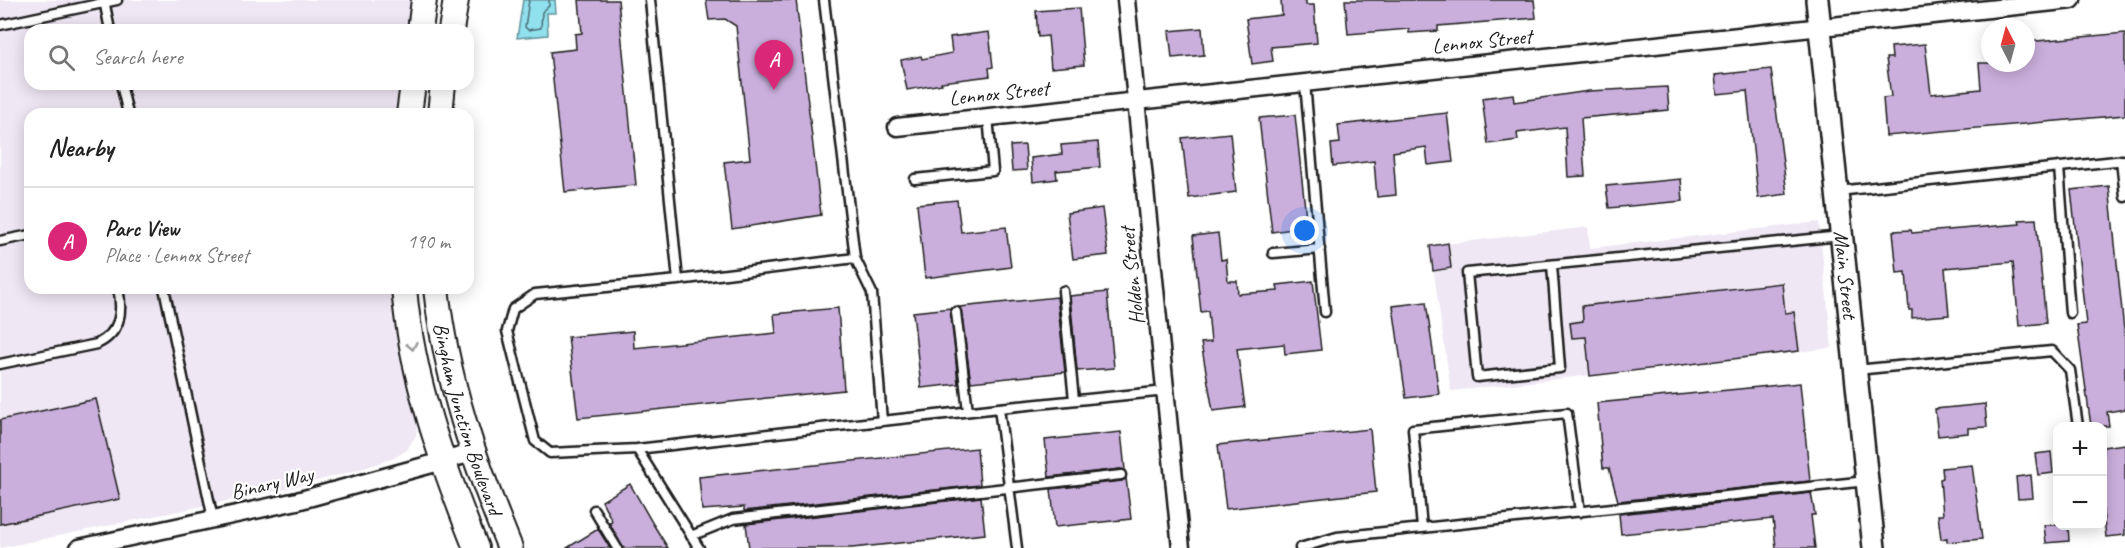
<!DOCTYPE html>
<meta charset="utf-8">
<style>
body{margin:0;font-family:Caveat,sans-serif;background:#f2f2f2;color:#222}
.controls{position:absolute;right:18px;bottom:18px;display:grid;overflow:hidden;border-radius:12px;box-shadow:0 3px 15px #0003}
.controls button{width:54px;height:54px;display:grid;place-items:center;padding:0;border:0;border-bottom:2px solid #e0e0e0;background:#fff;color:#222;font:30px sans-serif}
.compass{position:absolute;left:1981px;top:18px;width:54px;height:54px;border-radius:50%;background:#fff;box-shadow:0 3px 15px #0003;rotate:354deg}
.you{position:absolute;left:1305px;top:231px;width:21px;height:21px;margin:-15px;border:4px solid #fff;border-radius:50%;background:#1a73e8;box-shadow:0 0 0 9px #1a73e833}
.badge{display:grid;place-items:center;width:39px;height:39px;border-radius:50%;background:#db2777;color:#fff;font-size:20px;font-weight:700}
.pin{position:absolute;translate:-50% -50px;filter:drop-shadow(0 2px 3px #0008)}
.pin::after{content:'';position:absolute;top:32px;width:21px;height:18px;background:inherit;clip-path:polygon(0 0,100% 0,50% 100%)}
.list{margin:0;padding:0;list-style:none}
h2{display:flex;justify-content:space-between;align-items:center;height:78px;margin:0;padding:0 24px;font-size:26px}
h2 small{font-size:20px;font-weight:400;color:#767676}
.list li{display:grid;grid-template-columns:39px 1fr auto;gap:18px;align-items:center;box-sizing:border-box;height:108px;padding:0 24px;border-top:2px solid #e0e0e0}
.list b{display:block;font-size:22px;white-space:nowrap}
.list p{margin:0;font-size:20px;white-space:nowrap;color:#767676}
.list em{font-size:20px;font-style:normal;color:#767676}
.icon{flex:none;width:33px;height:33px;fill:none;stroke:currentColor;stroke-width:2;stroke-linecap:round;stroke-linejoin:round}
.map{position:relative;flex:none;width:2125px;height:548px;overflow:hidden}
.search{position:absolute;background:#fff;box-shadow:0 3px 15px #0003;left:24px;top:24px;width:450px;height:66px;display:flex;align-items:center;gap:15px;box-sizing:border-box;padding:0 21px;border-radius:18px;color:#767676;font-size:22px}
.panel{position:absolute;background:#fff;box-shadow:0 3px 15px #0003;left:24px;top:108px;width:450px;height:186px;border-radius:18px}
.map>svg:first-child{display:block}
.built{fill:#efe7f4}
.water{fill:#90e0ee;stroke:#62929a;stroke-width:1.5}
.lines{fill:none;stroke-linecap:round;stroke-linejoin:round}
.shore{stroke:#4a6a70;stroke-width:1.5}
.building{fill:#caafdc;stroke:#1c1c1c;stroke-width:1.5}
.service-casing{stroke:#1c1c1c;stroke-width:13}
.minor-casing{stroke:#1c1c1c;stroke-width:21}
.tertiary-casing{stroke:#1c1c1c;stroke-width:26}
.secondary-casing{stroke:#1c1c1c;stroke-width:28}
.service{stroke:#fff;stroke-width:8}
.minor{stroke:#fff;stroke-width:16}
.tertiary{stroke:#fff;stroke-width:21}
.secondary{stroke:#fff;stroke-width:24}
.oneway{stroke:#999}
.labels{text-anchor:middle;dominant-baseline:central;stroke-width:4.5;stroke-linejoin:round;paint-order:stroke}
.street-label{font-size:21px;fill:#1c1c1c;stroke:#fff}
</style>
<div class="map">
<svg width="2125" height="548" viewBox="0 0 2125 548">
<rect width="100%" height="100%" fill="#fff"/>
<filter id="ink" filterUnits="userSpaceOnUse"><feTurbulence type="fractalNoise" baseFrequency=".0167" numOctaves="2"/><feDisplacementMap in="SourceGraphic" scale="12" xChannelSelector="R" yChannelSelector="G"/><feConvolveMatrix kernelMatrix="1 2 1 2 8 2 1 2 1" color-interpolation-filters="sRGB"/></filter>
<g filter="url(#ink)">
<path class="built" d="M0,0H415L411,30H30V84H403L398,114H30V288H394L417,425L416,435L407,450L394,458L358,470L290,488L0,548Z
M1819,222L1832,348L1451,391L1430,246L1588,227L1590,248Z"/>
<path class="water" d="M523,0H555L556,13H547L548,35L517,38Z"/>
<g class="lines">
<path class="shore" d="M529,0L525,27L528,30L541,28L542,12L549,6V0"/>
</g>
<path class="building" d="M579,0H618L636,185L565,192L550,52L576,49L575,34L582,33Z
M706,0H796L821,215L732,229L724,162L750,159L736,26L725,19L709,20Z
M1281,0H1306V5H1314L1317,43L1271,47L1273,61L1252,64L1246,19L1282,15Z
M1345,0H1534L1536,18L1438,26V31L1409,33V29L1348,34Z
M1079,8L1084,65L1051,68L1048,36L1038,37L1036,11Z
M1202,28L1204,55L1172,58L1169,31Z
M989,32L993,67L989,68L990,76L941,82L942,84L907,90L901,60L921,56L922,59L952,53L950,37Z
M2125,33V115L1886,136L1883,98L1891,97L1886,58H1892L1891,47L1925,44L1931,94L1981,89L1979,63H2026V42Z
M1771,69L1787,194L1758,198L1747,91L1717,94L1715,75Z
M1667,87L1669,110L1581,118L1585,176L1568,177L1565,127L1517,133L1518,140L1488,144L1482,98L1513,94L1514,102L1589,91Z
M1447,113L1453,162L1428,165L1426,147L1393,152L1396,195L1377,197L1374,161L1333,166L1331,144L1340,143L1338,125Z
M1295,115L1307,227L1272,232L1259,118Z
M1230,133L1236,192L1189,198L1182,138Z
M1098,142L1100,167L1056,171L1057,179L1033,182L1031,158L1062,154L1061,145Z
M1025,145L1027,170L1012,171L1010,146Z
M1681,179L1683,201L1609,208L1606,186Z
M2109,186L2125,340V409L2107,412L2109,426H2091L2077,325L2086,324L2071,190Z
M957,200L961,232L1006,227L1011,267L925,278L917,204Z
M1102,208L1108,255L1073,259L1067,213Z
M2036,219L2046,323L2019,326L2013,262L1945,268L1949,315L1912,318V310H1909L1906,272L1897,273L1893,231L1911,230L1912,233L2020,224L2019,220Z
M1218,233L1221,260L1226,259L1228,281H1237L1238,294L1278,291L1277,285L1313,281L1321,350L1285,354L1284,344L1237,349L1245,407L1213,411L1201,343L1211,342L1208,311L1201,312L1193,236Z
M1448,243L1451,268L1433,271L1430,246Z
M1782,283L1785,313L1794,312L1799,351L1590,376L1586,337L1572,338L1570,323L1583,321L1582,306Z
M1107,292L1114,368L1077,371L1070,296Z
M1057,297L1065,372L971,382L960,307Z
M1426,302L1439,394L1406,398L1393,306Z
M838,308L844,390L578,418L568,337L633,331L634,348L776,333L774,314Z
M951,308L958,384L921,388L913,312Z
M1800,383L1810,481L1618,501L1609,468H1603L1597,403Z
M96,399L120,499L0,524V420Z
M1985,404L1987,427L1968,428V433L1938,436L1935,409Z
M1370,429L1376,492L1226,509L1218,445Z
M1121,432L1125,470L1120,469L1049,477L1045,440Z
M2125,444V535L2106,537L2103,512V447Z
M977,448L980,485L744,511V507L702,510L699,477Z
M2051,452L2053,473L2038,475L2035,454Z
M1972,465L1982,539L1947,542V538L1941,539L1938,515H1943L1940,479L1943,478L1942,468Z
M2031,475L2033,498L2018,499L2016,477Z
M1126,478L1131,519L1055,527L1051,489L1122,481Z
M630,484L653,524L668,548H623L609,522L612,521L602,501Z
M1811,493L1815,515H1811L1815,548H1776L1773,519L1621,534L1619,514Z
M981,497L985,534L852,548H749L746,524Z
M2044,525H2068L2069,541L2046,543Z
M598,529L610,548H567Z"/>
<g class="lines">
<g class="service-casing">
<path id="service" d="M104,0L110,30
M650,0L678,280L535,294L513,309L507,331L535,441L550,453L637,449L699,548
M0,25L117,0
M1305,83L1325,312
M121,84L128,114
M2121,160L2125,197
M2059,167L2070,313
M915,179L993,171L988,117
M1838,191L2125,160
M0,241L30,235
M1273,253L1320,249
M1552,265L1560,368L1477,377L1467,273L1841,236
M678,280L855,258L824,0
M164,288L213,519
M1063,291L1074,400
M956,312L968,411
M0,364L97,344C121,332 123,312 118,288
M1856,370L2052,351L2070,370L2078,426
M999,408L1166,391
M882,421L999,408L1017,548
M637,449L882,421L872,293L855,258
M594,510L617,548
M1422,528L1413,429L1567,413L1580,512
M691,536L733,519L1121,475
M1300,548L1337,537L1867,481"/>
</g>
<g class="minor-casing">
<path id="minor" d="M1126,0L1181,548
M897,127L2072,0
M79,548L297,501L472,453"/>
</g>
<g class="tertiary-casing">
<g id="tertiary">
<path id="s1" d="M1817,0L1874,548"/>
</g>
</g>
<g class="secondary-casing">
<g id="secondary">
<path d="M420,30L424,0"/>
<path d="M451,30L456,0"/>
<path d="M409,114L413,84"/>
<path d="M440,114L443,84"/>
<path d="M404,288C412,380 442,463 476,548"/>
<path id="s2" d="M436,288C446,380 475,463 510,548"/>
</g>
</g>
<use href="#service" class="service"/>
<use href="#minor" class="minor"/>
<use href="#tertiary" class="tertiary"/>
<use href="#secondary" class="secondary"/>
</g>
<defs><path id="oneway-chevron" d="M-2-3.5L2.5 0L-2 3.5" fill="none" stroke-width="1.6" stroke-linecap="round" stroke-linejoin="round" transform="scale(1.5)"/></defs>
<use class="oneway" href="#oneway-chevron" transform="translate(412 346) rotate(79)"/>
</g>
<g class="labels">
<g class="street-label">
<text transform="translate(1482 41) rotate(-6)">Lennox Street</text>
<text transform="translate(999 93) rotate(-6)">Lennox Street</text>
<text stroke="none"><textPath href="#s1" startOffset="276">Main Street</textPath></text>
<text transform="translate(1132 276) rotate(-96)">Holden Street</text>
<text stroke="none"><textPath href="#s2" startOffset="135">Bingham Junction Boulevard</textPath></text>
<text transform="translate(272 483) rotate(-13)">Binary Way</text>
</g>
</g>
</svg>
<div class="controls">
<button>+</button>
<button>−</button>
</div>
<svg class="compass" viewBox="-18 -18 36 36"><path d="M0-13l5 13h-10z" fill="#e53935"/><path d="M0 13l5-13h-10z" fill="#767676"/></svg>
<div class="you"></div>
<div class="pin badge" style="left:774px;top:90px">A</div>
<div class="search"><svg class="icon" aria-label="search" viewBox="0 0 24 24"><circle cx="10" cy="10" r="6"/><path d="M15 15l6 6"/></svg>Search here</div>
<section class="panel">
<h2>Nearby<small></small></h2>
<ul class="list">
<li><span class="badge">A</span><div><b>Parc View</b><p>Place · Lennox Street</p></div><em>190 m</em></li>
</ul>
</section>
</div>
